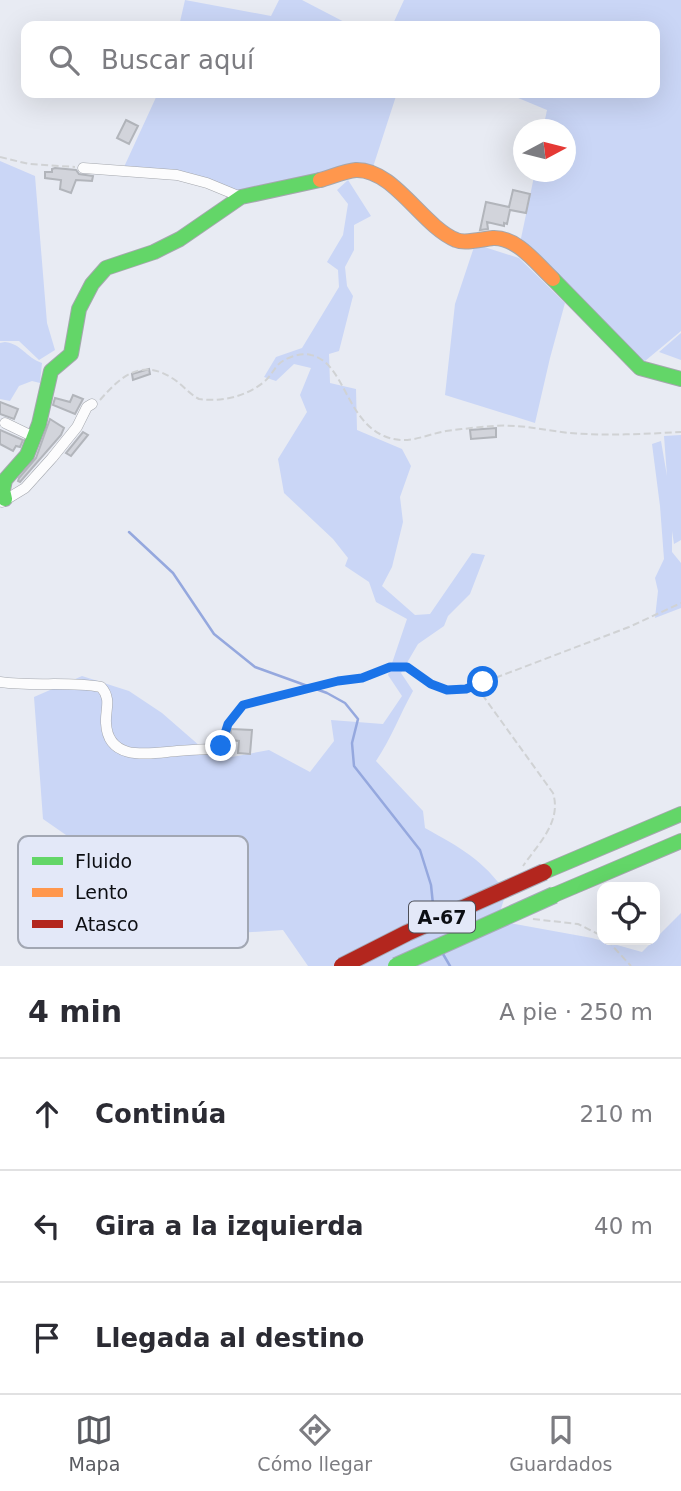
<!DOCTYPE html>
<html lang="es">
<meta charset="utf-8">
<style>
body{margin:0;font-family:"DejaVu Sans",sans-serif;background:#f7f7f7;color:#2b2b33}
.controls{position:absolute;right:21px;bottom:21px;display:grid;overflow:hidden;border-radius:14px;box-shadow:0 7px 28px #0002}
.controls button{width:63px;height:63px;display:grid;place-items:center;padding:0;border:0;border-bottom:2px solid #e1e1e2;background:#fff;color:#2b2b33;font:35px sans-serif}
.compass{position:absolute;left:513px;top:119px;width:63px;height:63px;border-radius:50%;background:#fff;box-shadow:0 7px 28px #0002;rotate:83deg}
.stop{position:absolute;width:21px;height:21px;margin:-16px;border:5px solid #1a73e8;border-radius:50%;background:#fff}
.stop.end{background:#1a73e8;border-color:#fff;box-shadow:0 2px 7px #0008}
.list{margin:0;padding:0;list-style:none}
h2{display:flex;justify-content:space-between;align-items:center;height:91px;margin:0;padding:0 28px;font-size:30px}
h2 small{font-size:23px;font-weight:400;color:#7c7c81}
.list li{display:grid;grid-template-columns:46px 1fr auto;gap:21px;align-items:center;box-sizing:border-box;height:112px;padding:0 28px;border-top:2px solid #e1e1e2}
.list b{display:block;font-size:26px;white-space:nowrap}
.list em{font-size:23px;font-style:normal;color:#7c7c81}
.icon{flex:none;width:38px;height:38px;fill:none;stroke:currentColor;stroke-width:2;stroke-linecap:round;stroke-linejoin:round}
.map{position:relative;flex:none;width:681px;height:966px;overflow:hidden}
.search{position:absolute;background:#fff;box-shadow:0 7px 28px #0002;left:21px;right:21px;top:21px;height:77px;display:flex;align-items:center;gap:18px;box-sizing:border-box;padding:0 24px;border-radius:14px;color:#7c7c81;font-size:26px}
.sheet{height:427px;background:#fff}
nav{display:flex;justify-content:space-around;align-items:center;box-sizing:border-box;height:98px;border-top:2px solid #e1e1e2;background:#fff;font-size:19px;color:#7c7c81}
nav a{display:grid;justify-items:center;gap:4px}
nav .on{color:#595b61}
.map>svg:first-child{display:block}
.green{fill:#cad6f6}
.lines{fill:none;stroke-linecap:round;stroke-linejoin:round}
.stream{stroke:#95a8de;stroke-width:2.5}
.building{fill:#d2d4db;stroke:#b2b5bb;stroke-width:2}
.street-casing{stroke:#a4a7ad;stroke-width:11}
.fast-casing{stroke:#a4a7ad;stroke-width:16}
.slow-casing{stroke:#a4a7ad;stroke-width:16}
.path{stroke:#d0d2d4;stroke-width:2;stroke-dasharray:7 3.5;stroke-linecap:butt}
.street{stroke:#fcfcfd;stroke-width:10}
.fast{stroke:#63d668;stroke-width:14}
.slow{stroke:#ff974d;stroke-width:14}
.fast-bridge-casing{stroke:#a6abb8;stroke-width:18;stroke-linecap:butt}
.jam-bridge-casing{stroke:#a6abb8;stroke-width:18;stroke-linecap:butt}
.fast-bridge{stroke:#63d668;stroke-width:16}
.jam-bridge{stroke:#b3261e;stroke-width:16}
.route{stroke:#1a73e8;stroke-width:9}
.labels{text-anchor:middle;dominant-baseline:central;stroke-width:5;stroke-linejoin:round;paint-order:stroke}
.shield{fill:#e3e8f8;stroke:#4c4f58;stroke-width:2}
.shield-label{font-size:19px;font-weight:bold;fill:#0c0e13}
.key{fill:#e3e8f8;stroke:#a2a7b3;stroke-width:2}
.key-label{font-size:19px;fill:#0c0e13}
</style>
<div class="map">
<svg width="681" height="966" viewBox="0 0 681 966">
<rect width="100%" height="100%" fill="#e8ebf3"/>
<path class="green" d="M185,0L271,16L279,0H302L352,26H179Z
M404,0H681V331L639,366L520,243L535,172H566V130L543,129L547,110L506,93H655V26H392Z
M158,93H397L373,167L241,193L124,167Z
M0,161L35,176L47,323L55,350L39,360L19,341H0Z
M348,180L371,216L354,225V250L345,267L347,286L353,296L339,351L329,354L330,383L356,389L357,430L402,449L411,466L400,497L403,522L392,567L382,586L415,615L430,614L472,553L485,555L470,594L448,616L444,626L418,644L401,673L413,691C400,714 391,739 376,761L423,811L425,828C459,847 484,860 506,893L499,915V921L592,938L642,952L681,913V966H308L283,930L180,937L156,895L164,867L66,835L43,819L34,697L82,676L129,691L162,713L216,760L269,750L310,772L334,741L331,720L383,724L402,696L388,675L407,619L376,602L369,582L345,566L348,558L333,539L284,493L278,459L307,412L300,395L311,368L294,364L276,381L264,377L276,357L302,348L339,287L338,270L327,262L343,235L348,204L337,190Z
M475,244L519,258L565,303L550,358L535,423L445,395L455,304Z
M681,333V360L659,352Z
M5,342C22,344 25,357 42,363L40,383L32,381L19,386L10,401L0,399V343Z
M681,435V540L674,544L672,531V552L681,563V608L655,618L658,591L655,578L664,559L660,506L652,444L661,441L667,476L664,436Z"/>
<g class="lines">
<path class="stream" d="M129,532L173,573L214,634L255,667L327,693L345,703L358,719L352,743L354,766L420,850L431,885L434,914
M443,954L450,966"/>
</g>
<path class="building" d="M126,120L138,126L129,144L117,138Z
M55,168L76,170L79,174L93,176L92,181L76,180L71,193L60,189L61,180L45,178V172H52V169Z
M513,190L530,194L526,213L510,210L507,224L504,223V226L487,222L488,229L480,230L486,202L509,207Z
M149,369L150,374L133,380L132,374Z
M73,395L83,399L75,414L53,405L55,398L70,402Z
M0,402L18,409L14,419L0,414Z
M50,419L64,428L61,435L20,482L18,481L19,478L36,458Z
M496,428V437L471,439L470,430Z
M0,430L23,440L20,447L16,446L13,451L0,444Z
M83,432L88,435L71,456L66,453Z
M231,729L252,730L250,754L238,753L239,741L230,740Z"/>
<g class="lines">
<g class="street-casing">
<path id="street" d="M83,168L177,175L207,183L241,197
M5,423L34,437
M2,502L25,488L52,458L77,427L87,407L92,404
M0,682C34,687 67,681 101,687C112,699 105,710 106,723C108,763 151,753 177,751C190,750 203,749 216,749L221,746"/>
</g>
<g class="fast-casing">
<path id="fast" d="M553,279L640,368L681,379
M5,499L3,490L5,480L27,455L39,424L51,371L71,354L79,309L92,284L106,268L154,252L180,239L241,197L320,180
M544,872L681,814
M554,895L681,841"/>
</g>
<g class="slow-casing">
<path id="slow" d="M320,180C331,177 345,171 356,170C394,169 422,226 456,240C465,244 482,239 493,238C517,237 536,263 553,279"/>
</g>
<path class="path" d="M0,157L29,164L75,167
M100,400C120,377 141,358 172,378C182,384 188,393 199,399C222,402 245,397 264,382C270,377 272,372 277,366C283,358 302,352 311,355C345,363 345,419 384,436C407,446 424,435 446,431C462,429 479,427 494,426C519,424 544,430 569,433C605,436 645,434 681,432
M476,686L553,793C562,822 538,844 523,866
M224,738C229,720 235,708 252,701L338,681L362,678L396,666L407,668L438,687L447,690L466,689L629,627L681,603
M533,919L578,924L602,936
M607,940L631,966"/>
<use href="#street" class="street"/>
<use href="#fast" class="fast"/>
<use href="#slow" class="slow"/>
<g class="fast-bridge-casing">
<path id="fast-bridge" d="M396,966L554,895"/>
</g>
<g class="jam-bridge-casing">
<path id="jam-bridge" d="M342,966L407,933L544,872"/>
</g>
<use href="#fast-bridge" class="fast-bridge"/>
<use href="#jam-bridge" class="jam-bridge"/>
</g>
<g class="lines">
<path class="route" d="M221,746L228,724L243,705L338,681L362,678L390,667H407L431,684L447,690L466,689L483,682"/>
</g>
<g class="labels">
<rect class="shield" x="409" y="901.5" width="66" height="31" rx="5"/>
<g class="shield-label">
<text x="442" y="917">A-67</text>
</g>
</g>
<rect x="18" y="836" width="230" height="112" rx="10" class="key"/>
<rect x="32" y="857" width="31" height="8" fill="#63d668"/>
<rect x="32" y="888" width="31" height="9" fill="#ff974d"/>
<rect x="32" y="920" width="31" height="8" fill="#b3261e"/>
<g class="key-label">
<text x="75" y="868">Fluido</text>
<text x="75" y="899">Lento</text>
<text x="75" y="931">Atasco</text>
</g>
</svg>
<div class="controls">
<button><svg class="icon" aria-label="locate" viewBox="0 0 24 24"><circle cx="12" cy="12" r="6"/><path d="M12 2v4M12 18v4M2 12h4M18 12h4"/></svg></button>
</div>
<svg class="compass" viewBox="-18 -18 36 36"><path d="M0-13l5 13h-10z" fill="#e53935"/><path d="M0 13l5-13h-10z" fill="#7c7c81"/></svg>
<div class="stop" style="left:483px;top:682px"></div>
<div class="stop end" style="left:221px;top:746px"></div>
<div class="search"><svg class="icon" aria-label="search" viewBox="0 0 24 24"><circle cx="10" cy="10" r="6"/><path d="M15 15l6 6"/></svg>Buscar aquí</div>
</div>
<section class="sheet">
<h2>4 min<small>A pie · 250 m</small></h2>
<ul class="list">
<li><svg class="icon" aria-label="ahead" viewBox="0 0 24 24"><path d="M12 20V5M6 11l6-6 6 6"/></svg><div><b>Continúa</b></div><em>210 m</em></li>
<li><svg class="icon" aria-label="left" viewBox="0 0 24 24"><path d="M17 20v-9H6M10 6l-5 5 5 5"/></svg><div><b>Gira a la izquierda</b></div><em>40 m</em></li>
<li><svg class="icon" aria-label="arrive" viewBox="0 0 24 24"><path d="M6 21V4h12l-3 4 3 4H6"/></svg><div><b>Llegada al destino</b></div></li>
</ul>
</section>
<nav>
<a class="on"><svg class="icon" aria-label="map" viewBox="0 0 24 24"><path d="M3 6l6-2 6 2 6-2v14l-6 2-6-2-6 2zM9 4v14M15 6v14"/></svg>Mapa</a>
<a><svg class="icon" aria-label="directions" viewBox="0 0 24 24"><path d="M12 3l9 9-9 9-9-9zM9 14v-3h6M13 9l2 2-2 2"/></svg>Cómo llegar</a>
<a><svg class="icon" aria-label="saved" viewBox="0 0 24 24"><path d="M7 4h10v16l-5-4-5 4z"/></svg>Guardados</a>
</nav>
